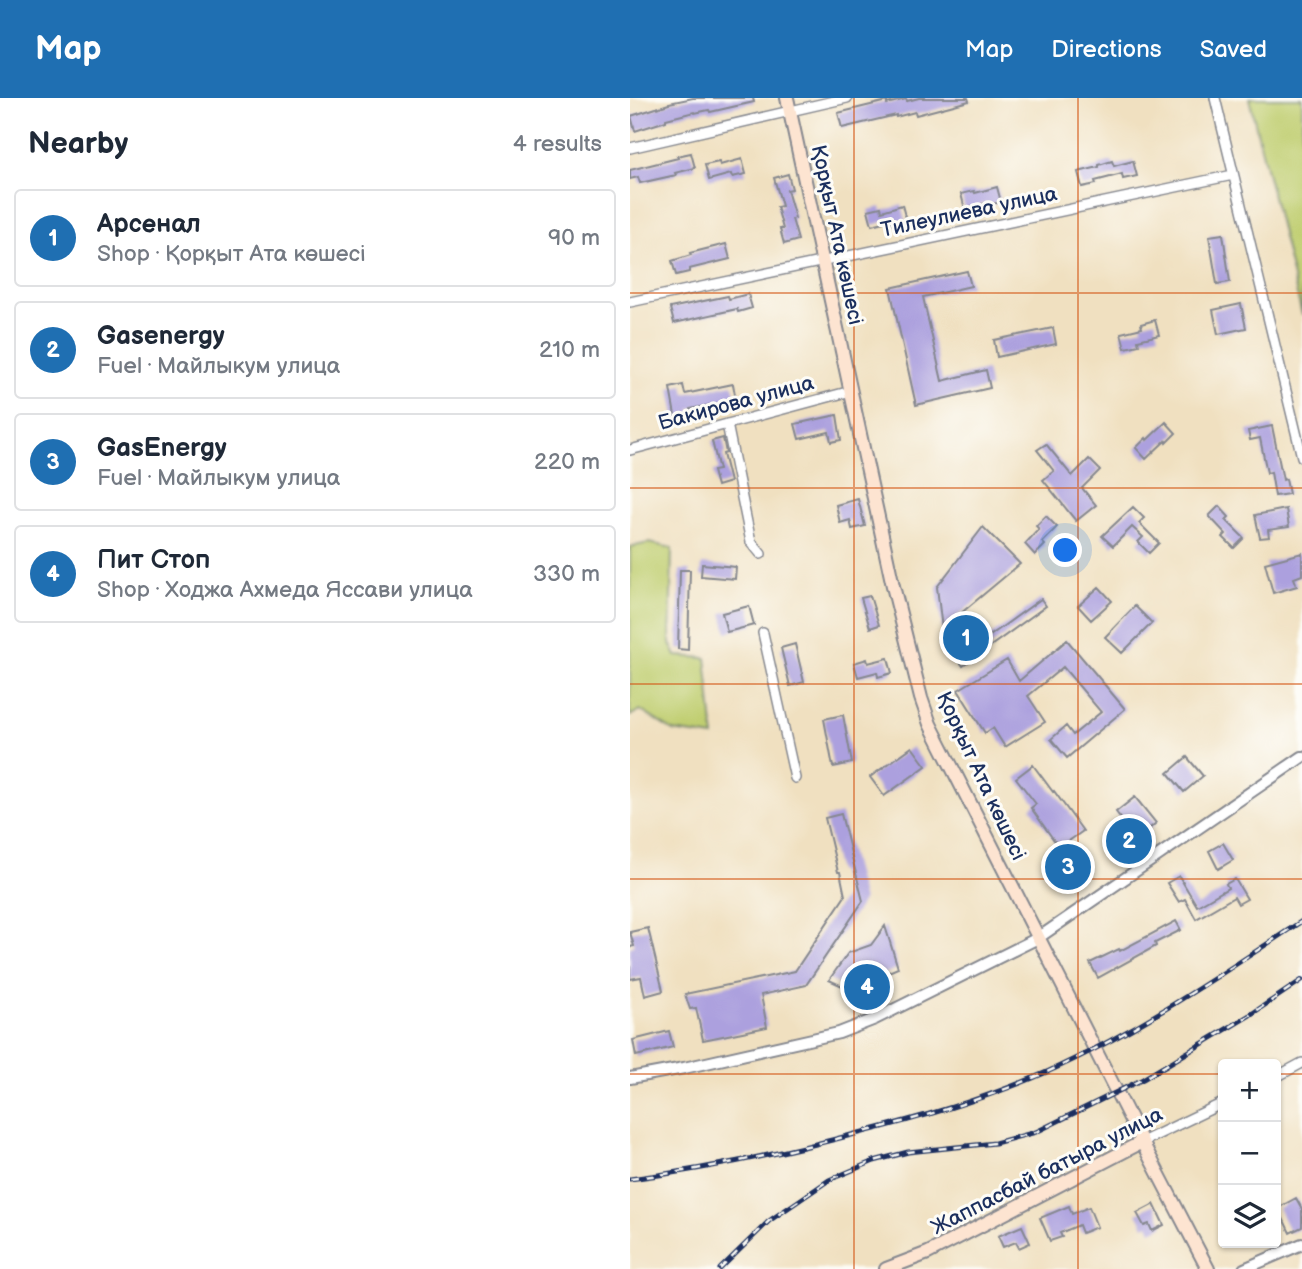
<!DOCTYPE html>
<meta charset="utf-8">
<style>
body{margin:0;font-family:"Balsamiq Sans",sans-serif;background:#f6f6f7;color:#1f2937}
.controls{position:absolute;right:21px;bottom:21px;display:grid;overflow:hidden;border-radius:7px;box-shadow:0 2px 5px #0004}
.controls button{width:63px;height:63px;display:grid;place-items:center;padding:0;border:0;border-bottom:2px solid #e0e1e3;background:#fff;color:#1f2937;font:35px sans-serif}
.you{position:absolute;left:436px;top:453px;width:24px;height:24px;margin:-18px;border:5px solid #fff;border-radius:50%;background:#1a73e8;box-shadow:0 0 0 10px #1a73e833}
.badge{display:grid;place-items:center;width:46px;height:46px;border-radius:50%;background:#1f6fb2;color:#fff;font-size:23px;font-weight:700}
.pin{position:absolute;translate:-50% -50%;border:4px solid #fff;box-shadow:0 2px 7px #0006}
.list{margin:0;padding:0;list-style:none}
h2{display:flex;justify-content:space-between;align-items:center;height:91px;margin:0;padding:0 28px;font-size:30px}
h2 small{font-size:23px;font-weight:400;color:#747a83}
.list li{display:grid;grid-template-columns:46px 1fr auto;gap:21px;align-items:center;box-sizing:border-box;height:98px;margin:0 14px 14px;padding:0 14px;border:2px solid #e0e1e3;border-radius:7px}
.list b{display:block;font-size:26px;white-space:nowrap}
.list p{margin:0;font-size:23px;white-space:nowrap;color:#747a83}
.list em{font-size:23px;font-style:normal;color:#747a83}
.icon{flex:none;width:38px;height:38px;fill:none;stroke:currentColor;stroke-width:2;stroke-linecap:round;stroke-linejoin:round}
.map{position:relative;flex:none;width:672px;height:1171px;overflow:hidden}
header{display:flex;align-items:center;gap:42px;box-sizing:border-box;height:98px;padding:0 35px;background:#1f6fb2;color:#fff}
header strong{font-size:33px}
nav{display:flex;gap:38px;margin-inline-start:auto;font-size:24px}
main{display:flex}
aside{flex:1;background:#fff}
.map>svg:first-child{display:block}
.green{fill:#c0ce70;stroke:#6e7e67;stroke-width:2}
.building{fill:#aca0de}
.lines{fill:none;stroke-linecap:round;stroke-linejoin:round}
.minor-casing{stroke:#86888f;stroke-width:12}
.tertiary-casing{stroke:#86888f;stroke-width:14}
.secondary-casing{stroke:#86888f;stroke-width:16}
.minor{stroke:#fff;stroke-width:9}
.tertiary{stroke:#fff;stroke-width:10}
.secondary{stroke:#fde4d1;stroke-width:12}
.rail-casing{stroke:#1b2f5e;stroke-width:5}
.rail{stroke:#fdfcf7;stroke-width:2.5;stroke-dasharray:8;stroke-linecap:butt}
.grid{fill:none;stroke:#d45514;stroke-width:2;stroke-opacity:0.55}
.labels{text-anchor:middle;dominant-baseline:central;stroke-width:6;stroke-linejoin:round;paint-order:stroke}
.street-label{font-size:21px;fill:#1b2f5e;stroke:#fdfcf7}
</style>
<header>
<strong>Map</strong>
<nav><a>Map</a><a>Directions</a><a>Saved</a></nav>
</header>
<main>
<aside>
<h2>Nearby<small>4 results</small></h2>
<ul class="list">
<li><span class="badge">1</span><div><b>Арсенал</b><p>Shop · Қорқыт Ата көшесі</p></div><em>90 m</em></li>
<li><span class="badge">2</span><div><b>Gasenergy</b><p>Fuel · Майлыкум улица</p></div><em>210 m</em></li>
<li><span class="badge">3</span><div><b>GasEnergy</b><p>Fuel · Майлыкум улица</p></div><em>220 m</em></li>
<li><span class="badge">4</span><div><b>Пит Стоп</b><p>Shop · Ходжа Ахмеда Яссави улица</p></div><em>330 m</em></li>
</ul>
</aside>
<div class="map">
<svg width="672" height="1171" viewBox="0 0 672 1171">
<rect width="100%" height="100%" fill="#fdfcf7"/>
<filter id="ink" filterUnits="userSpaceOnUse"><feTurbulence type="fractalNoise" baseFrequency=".0143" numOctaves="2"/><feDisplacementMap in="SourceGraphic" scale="14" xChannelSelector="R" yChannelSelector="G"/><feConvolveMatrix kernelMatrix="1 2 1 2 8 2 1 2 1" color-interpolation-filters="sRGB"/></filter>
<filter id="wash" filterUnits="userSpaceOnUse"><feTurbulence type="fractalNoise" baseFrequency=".00686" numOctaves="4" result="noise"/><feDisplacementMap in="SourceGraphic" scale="28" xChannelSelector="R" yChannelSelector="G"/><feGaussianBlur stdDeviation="1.57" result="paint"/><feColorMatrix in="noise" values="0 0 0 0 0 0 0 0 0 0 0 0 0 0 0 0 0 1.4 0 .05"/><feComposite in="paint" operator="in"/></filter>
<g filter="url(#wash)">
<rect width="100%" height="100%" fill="#f0e0c0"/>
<path class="green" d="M619,0H672V217Z
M19,445L42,450L40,545L46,558L76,560L84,639L43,633L10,612L0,618V449Z"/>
<g id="blocks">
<path class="building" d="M63,0H123L124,4L80,14L79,12L65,15L64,14L36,21V23L5,33L1,18L39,6V5Z
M289,0H338L339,3L286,17L285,14L266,19V17L212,30L208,15L257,3V6L276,1L277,3Z
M61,55L65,70L45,75L46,77L10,85L8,79L0,81V72L48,60L47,58Z
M112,61L116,76L102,79L101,76L79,82L75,67L89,64L90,67Z
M482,63L484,68L503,63L507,78L493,81L492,76L465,83L466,86L452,89L448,74L469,69V67Z
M158,76L162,91L157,92L165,120L162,121L168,142L154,146L150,131H153L147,109L152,108L144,80Z
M367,89L371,104L358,107L357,105L335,111L331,96L344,93L345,95Z
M272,107L276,122L262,126L261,122L242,127L238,112L251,109L252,113Z
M593,136L600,184L587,186L579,138Z
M96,146L100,161L59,171V174L46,177L42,163L61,157L60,155Z
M337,173L341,188L293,199L312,283L356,272L360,290L286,307L260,190Z
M118,196L122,210L108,214L107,211L44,225L40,210L98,198L99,201Z
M611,206L616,230L588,236L583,212Z
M525,222L529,237L508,242L509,247L495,250L491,235L512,230L511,226Z
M423,230L426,246L367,259L364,242Z
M103,286L106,302L60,311L61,320L46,323L40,290L53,287L55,296Z
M207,317L211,342L201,344L199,334L169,341L165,326Z
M536,324L546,335L536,345L535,343L516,361L506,350L516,340L517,342Z
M642,328L653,382L656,381L659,396L645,398L641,374L637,375L630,340L620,342L618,333Z
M93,340L96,355L93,356L100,384L87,388L83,373L89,372L82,343Z
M416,346L442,378L459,361L470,372L452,390L466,407L446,423L413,382L424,373L407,352Z
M228,401L235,428L222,431L220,422L210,425L206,407Z
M589,408L599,419L596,422L614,440L604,450L593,439L596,436L579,418Z
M503,409L514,420L509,425L529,445L519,455L508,444L513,439L502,429L483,448L472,438Z
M656,411L659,429L638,432L639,439L630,440L625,417Z
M416,418L427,429L412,444L415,447L405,457L395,446L409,431L406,428Z
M353,429L390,466L312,531L307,489Z
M672,455V477L664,480L667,488L643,495L635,465Z
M72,466L106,469L105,481L71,478Z
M50,472H60L58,552L48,551Z
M469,489L482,503L461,522L448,508Z
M240,498L249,527L240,530L231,500Z
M411,501L416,508L333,568L328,561Z
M119,508L124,527L97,534L92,515Z
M505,508L522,525L492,555L475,539Z
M437,542L495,611L437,660L421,641L436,628L443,637L471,614L433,569L398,598L415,624L375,649L363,630L355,635L328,592L377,562L389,583Z
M165,546L174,584L160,588L151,550Z
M258,560L262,575L248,579L247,574L228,579L224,565L237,561L238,565Z
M213,617L222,665L203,669L194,621Z
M282,649L296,668L254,698L240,679Z
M557,659L573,678L554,694L538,675Z
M403,667L423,694L424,693L453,733L433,747L452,760L435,785L424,777L436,759L401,710L406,706L386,680Z
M505,699L526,725L507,741L486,714Z
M211,716L233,803L176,887L131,897L137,929L73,942L66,910L60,911L55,896L165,873L215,798L210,774H208L195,720Z
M593,745L603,762L588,771L579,753Z
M549,778L567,808L598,790L596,786L605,781L617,801L608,806L604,799L566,821L555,801L549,804L537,785Z
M546,823L551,832L525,845L526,848L468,880L460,865L489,851L490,853Z
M255,828L268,870L219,891L199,882L218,855L241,847Z
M18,830L33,893L15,898L11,879L0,881V849L4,848L0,834Z
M39,933L43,949L6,958L3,942Z
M666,1100L672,1111V1129L660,1135L648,1110Z
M524,1106L534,1127L522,1133L519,1126L514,1128L507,1115Z
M439,1108L442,1116L459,1109L467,1129L452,1135L449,1127L430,1135L432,1139L420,1143L410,1120Z
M392,1128L400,1145L389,1150L386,1144L373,1149L368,1138Z"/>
</g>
</g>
<g filter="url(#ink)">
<use href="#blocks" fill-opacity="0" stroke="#86888f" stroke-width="2"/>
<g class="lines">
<g class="minor-casing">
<path id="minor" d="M585,0L672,359
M0,50L217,0
M0,204L603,77
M97,326L121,444L131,456
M0,352L221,293
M133,535L165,680
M646,979L672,965
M512,1044L593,1005"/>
</g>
<g class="tertiary-casing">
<path id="tertiary" d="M0,980L54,970L209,935L245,921L408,840L672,659
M614,1171L672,1146"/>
</g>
<g class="secondary-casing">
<path id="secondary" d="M157,0L263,488L291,600L300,626L512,1044L578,1171
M256,1171L298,1155L512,1044"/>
</g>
<use href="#minor" class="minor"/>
<use href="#tertiary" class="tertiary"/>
<use href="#secondary" class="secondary"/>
<g class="rail-casing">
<path id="rail" d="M0,1081C77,1071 154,1055 229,1035C298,1018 366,998 430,968C516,928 594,874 672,823
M90,1171L139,1123L199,1082L244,1063L278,1054L365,1045L406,1034L513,981L620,917L672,882"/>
</g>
<use href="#rail" class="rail"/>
</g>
</g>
<path class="grid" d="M224,0V1171M448,0V1171M0,195H672M0,390H672M0,586H672M0,781H672M0,976H593M646,976H672"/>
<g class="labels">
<g class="street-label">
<text transform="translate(339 114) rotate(-12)">Тилеулиева улица</text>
<text transform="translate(207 137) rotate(78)">Қорқыт Ата көшесі</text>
<text transform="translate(106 305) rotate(-15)">Бакирова улица</text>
<text transform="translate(351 678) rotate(65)">Қорқыт Ата көшесі</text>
<text transform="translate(417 1073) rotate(-27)">Жаппасбай батыра улица</text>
</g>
</g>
</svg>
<div class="controls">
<button>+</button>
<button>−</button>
<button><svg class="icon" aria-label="layers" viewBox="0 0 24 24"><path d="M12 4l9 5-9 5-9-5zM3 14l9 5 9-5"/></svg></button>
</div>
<div class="you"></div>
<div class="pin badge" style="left:336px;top:540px">1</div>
<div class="pin badge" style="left:499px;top:743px">2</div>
<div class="pin badge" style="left:438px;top:769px">3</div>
<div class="pin badge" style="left:237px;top:889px">4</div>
</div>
</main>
